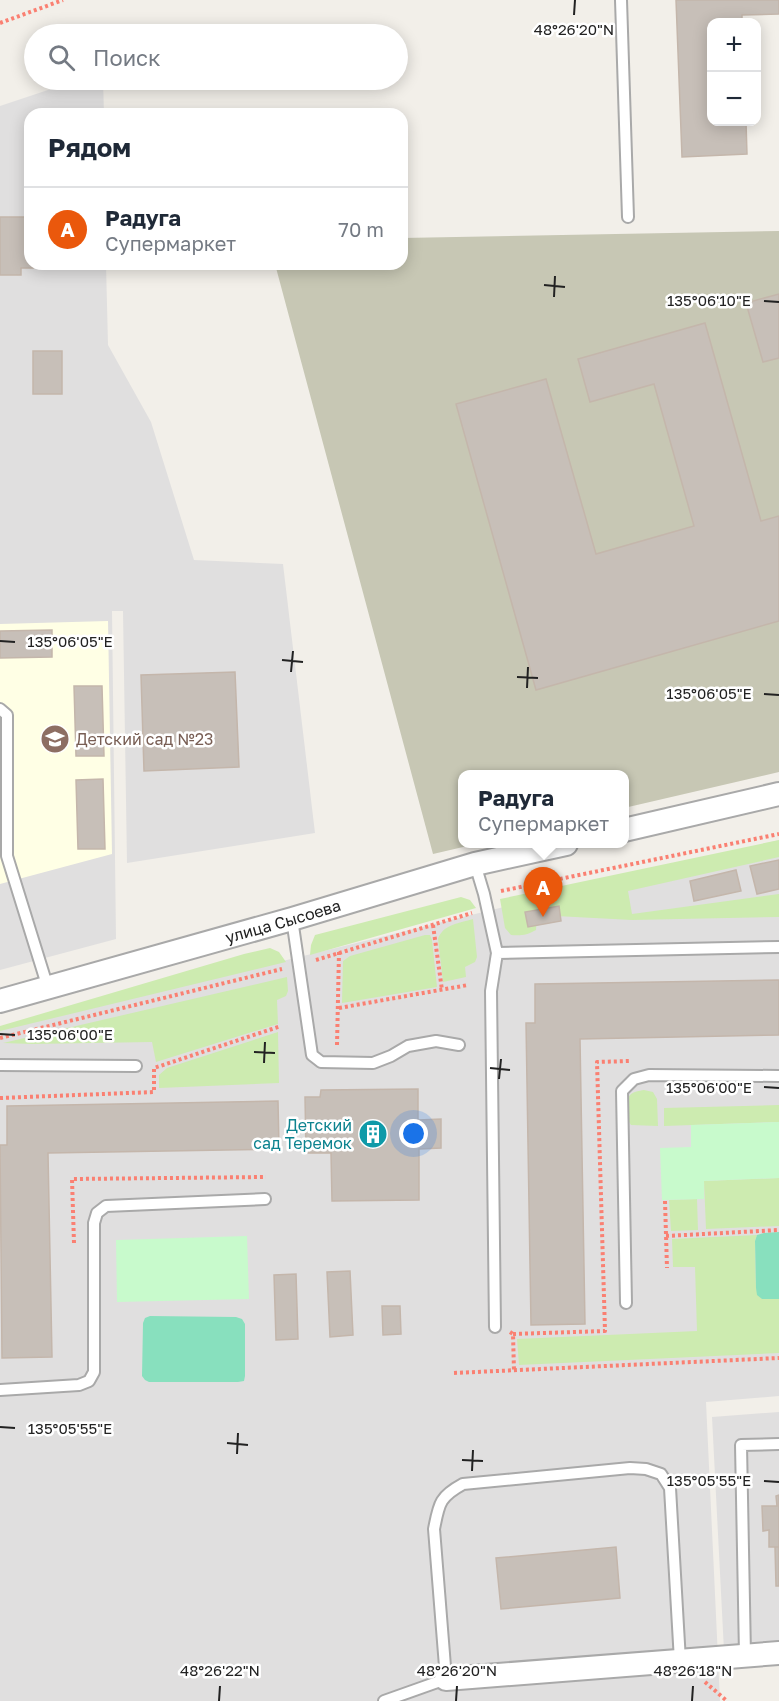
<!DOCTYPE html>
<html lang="ru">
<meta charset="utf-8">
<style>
body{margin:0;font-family:"Golos Text",sans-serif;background:#f6f6f7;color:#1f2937}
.controls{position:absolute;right:18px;top:18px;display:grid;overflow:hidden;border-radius:12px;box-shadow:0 3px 15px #0003}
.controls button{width:54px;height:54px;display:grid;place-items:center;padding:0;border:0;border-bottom:2px solid #e0e1e3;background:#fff;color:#1f2937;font:30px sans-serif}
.you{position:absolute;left:414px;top:1134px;width:21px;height:21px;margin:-15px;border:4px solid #fff;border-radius:50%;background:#1a73e8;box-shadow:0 0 0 9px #1a73e833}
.badge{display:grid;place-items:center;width:39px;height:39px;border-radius:50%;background:#ea580c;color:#fff;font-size:20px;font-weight:700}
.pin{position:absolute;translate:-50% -50px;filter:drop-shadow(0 2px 3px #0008)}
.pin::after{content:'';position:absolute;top:32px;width:21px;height:18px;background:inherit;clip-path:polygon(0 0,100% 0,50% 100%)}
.popup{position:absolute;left:458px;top:770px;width:171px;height:78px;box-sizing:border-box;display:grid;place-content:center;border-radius:12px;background:#fff;filter:drop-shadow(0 2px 4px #0005);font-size:20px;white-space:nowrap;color:#747a83}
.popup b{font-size:22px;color:#1f2937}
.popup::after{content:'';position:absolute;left:50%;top:100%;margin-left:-12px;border:12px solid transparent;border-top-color:#fff}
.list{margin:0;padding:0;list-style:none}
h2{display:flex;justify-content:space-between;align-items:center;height:78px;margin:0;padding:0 24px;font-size:26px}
h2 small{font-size:20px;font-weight:400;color:#747a83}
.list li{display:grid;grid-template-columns:39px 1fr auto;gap:18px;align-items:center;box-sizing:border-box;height:84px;padding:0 24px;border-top:2px solid #e0e1e3}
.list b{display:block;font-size:22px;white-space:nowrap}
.list p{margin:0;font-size:20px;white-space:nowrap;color:#747a83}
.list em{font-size:20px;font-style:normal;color:#747a83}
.icon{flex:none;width:33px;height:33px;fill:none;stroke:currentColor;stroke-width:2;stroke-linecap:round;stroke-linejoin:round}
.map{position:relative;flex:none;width:779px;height:1701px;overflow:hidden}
.search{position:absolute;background:#fff;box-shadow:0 3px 15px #0003;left:24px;top:24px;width:384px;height:66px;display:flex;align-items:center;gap:15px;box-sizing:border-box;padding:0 21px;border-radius:33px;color:#747a83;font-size:22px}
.panel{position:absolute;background:#fff;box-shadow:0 3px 15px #0003;left:24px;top:108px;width:384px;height:162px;border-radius:18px}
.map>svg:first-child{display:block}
.residential{fill:#e0dfdf}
.education{fill:#ffffe5}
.construction{fill:#c7c7b4}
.grass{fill:#cdebb0}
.park{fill:#c8facc}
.pitch{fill:#88e0be}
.building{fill:#c7bfb8;stroke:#c4b6ab;stroke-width:1.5}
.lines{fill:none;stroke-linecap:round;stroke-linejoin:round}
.service-casing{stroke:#a9a9a9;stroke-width:14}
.minor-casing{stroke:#a9a9a9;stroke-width:26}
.path{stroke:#fa8072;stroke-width:4;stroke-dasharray:3 3;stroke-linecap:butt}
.service{stroke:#fff;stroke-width:10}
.minor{stroke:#fff;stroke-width:22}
.ticks{fill:none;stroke:#222;stroke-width:2}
.labels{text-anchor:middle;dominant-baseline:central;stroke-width:5;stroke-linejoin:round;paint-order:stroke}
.education-label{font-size:16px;fill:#785e54;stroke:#fff;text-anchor:start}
.street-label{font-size:16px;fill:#222;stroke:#fff}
.culture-label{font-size:16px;fill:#0d838f;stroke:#fff;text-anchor:end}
.ticks-label{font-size:15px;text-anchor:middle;fill:#222;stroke:#fff;stroke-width:5;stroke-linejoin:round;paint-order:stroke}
</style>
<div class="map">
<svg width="779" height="1701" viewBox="0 0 779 1701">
<rect width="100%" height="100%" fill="#f2efe9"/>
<path class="residential" d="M78,80H103L104,114H30V264H106L108,345L151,422L194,560L283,564L315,833L127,863L123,611H112L116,939L0,970V106Z
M779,840V1396L706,1402L720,1701H0V1030Z
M779,1412V1648L724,1651L712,1417Z"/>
<path class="education" d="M108,621L112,854L0,884V624Z"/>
<path class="construction" d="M779,231V772L624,808V774H462V844H476L433,854L275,264H402V238Z"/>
<path class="grass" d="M779,840V857L628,891L632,914L779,894V917L632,920L537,915L536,930C527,935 521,936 511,935L505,928L500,899Z
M461,897L470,900L476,908L310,955L311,945L315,935Z
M473,919L477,957L475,962L465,967L466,977L443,982L438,939C443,924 460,923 473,919Z
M425,935H430L432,940L437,987L342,1003L343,961L350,956Z
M270,948L279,952L286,962L0,1031V1026L244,954Z
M287,977L288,991L286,996L277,1000L278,1024L156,1062L152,1042L32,1044L3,1043Z
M278,1032L279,1083L159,1088V1075L167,1068Z
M644,1090L653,1092L657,1099L658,1126L631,1125C626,1118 624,1103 630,1095C634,1091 639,1091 644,1090Z
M779,1105V1122L664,1126V1108Z
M779,1178V1226L706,1229L704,1181Z
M697,1199L698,1230L671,1231L669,1200Z
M757,1235L755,1241L756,1288L762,1299H779V1353L519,1365L517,1339L697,1331L695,1267H673L672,1239Z"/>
<path class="park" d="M779,1122V1178L704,1181V1199L662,1200L660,1148L691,1147V1125Z
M247,1236L249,1299L117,1302L116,1240Z"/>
<path class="pitch" d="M779,1232V1299H762L757,1295L756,1288L755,1241L757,1235L764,1233Z
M150,1316L236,1317L242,1319L245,1324V1376L244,1381L238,1382H149L145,1380L142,1376L143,1323L145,1318Z"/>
<path class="building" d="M676,0H779V14L742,15V22H712V122H746L747,154L682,157Z
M0,217H30V264H33V268H21V275H0Z
M779,294V358L763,362L746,303Z
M705,323L761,521L779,516V621L536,690L456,404L546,379L596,554L694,526L654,384L590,402L578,359Z
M33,351H62V394H33Z
M52,630V657L0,658V631Z
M235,672L239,767L144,771L141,675Z
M74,686H102L104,756H76Z
M103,779L105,849H78L76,780Z
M779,860V889L757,894L750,866Z
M736,870L741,891L694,901L690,881Z
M559,906L561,921L528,927L525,912Z
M779,980V1035L580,1039L585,1324L531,1325L526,1023H535V984Z
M418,1089V1120L441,1119V1148L419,1149V1200L332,1201L331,1153H306L305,1097H320L321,1090Z
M278,1101L279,1149L48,1153L52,1357L2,1358L0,1145H7V1106Z
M350,1271L353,1335L330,1337L327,1272Z
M296,1274L298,1339L276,1340L274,1275Z
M382,1306H400L401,1334L383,1335Z
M779,1495V1547H769V1530L763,1531L762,1506H777L776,1496Z
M616,1547L620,1598L501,1609L496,1558Z
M775,1547H779V1586H776Z"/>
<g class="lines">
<g class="service-casing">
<path id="service" d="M621,0L628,217
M0,709L7,715V856L48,988
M475,864L484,894L497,953L491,991L495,1327
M292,919L312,1055L321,1062L373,1063L391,1056L408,1046L436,1041L459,1045
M497,953L779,947
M0,1065L136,1066
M626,1303L622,1091L634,1079L649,1075L779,1076
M0,1390L79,1385L89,1381L94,1372V1223L97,1213L106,1206L265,1199
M745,1655L741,1445L779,1444
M384,1701L446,1679L434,1529C439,1504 439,1497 463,1484L630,1468L646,1469L661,1474L670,1488L680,1661"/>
</g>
<g class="minor-casing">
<g id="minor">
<path d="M624,830L779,794"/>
<path id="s1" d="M0,1001L292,919L475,864L566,844"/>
<path d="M446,1679L779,1653"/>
</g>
</g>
<path class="path" d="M0,23L63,0
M501,891L779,834
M433,925L442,990
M316,960L472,913
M339,1008L468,985
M0,1038L282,969
M337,1045L339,952
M0,1098L154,1092V1068L281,1026
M665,1201L667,1268
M666,1236L779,1230
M74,1243L72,1179L266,1177
M510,1332L513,1334L514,1371
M513,1334L605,1331L597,1062L629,1061
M454,1373L779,1358
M705,1682L727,1701"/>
<use href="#service" class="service"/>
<use href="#minor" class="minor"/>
</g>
<path class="ticks" d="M574,15L575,0M544,285L565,287M554,297L555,276M764,301L779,302M0,641L15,642M282,660L303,662M291,672L293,651M517,677L538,678M527,688L528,667M764,694L779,695M0,1034L15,1035M254,1052L275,1053M264,1063L265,1042M490,1068L510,1070M499,1079L501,1059M764,1087L779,1088M0,1427L15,1428M227,1443L248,1445M237,1454L238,1433M462,1460L483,1461M472,1471L473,1450M764,1481L779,1482M219,1701L220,1686M456,1701L457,1686M692,1701L693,1686"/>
<defs>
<g id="school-disc" transform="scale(1.5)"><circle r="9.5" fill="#8d6e63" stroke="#fff"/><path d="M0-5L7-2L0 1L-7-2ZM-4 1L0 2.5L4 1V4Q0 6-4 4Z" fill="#fff"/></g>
<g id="building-disc" transform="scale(1.5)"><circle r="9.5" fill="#0f9aa8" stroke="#fff"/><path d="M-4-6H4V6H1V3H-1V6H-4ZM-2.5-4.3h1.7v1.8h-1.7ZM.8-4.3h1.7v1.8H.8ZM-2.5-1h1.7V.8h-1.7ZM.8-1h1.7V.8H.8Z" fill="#fff"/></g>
</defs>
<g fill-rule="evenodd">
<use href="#school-disc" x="55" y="739"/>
<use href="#building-disc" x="373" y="1134"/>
</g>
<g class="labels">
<g class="education-label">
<text x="76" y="739">Детский сад №23</text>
</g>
<g class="street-label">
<text stroke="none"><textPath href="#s1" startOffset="294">улица Сысоева</textPath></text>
</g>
<g class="culture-label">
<text x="352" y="1125">Детский<tspan x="352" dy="18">сад Теремок</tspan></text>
</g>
</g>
<g class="ticks-label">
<text x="574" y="35">48°26'20"N</text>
<text x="709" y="306">135°06'10"E</text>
<text x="70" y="647">135°06'05"E</text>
<text x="709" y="699">135°06'05"E</text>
<text x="70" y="1040">135°06'00"E</text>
<text x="709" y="1093">135°06'00"E</text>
<text x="70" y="1434">135°05'55"E</text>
<text x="709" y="1486">135°05'55"E</text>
<text x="220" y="1676">48°26'22"N</text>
<text x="457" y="1676">48°26'20"N</text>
<text x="693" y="1676">48°26'18"N</text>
</g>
</svg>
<div class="controls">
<button>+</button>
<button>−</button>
</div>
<div class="you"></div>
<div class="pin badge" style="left:543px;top:917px">A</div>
<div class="popup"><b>Радуга</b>Супермаркет</div>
<div class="search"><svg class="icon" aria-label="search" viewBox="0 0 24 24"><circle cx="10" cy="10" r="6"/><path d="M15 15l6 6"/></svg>Поиск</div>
<section class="panel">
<h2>Рядом<small></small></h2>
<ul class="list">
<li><span class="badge">A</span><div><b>Радуга</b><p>Супермаркет</p></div><em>70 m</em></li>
</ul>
</section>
</div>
